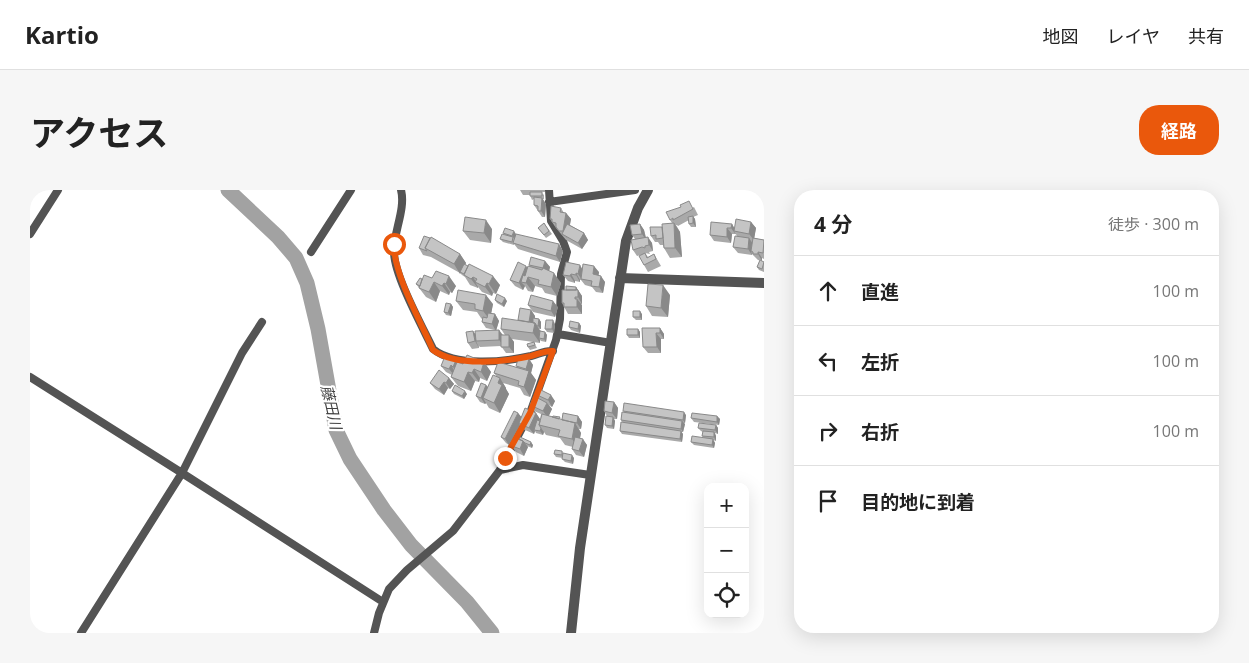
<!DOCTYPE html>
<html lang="ja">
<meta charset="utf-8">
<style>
body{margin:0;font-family:"Open Sans","Noto Sans JP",sans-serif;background:#f6f6f6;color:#222}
.controls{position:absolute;right:15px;bottom:15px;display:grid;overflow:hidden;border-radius:10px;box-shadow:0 5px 20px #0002}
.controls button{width:45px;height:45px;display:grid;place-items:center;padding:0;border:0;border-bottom:1px solid #e0e0e0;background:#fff;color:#222;font:25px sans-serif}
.stop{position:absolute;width:15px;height:15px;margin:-11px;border:4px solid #ea580c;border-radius:50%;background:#fff}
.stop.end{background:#ea580c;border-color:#fff;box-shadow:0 1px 5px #0008}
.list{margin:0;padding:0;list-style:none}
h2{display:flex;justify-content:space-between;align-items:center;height:65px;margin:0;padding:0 20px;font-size:21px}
h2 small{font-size:16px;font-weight:400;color:#767676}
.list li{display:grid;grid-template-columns:32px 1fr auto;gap:15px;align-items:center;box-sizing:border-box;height:70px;padding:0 20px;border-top:1px solid #e0e0e0}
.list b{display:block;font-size:19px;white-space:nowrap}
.list em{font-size:16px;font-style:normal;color:#767676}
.icon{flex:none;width:28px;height:28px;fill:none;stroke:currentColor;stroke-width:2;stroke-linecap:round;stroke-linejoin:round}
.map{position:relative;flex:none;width:734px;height:443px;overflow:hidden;border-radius:20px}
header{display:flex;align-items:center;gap:30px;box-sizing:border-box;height:70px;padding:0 25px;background:#fff;border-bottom:1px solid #e0e0e0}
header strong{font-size:24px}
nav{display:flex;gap:28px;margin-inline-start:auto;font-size:18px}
.intro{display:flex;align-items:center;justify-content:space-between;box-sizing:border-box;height:120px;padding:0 30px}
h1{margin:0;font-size:35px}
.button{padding:12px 22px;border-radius:20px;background:#ea580c;color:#fff;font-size:18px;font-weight:700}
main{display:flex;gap:30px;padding:0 30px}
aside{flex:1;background:#fff;border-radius:20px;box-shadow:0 5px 20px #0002}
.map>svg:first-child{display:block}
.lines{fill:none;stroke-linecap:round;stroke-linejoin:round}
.river{stroke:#a2a2a2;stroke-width:15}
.minor{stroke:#545454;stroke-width:8}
.tertiary{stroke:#545454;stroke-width:10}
.wall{fill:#a9a9a9}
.shaded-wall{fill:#898989}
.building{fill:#c4c4c4;stroke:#898989}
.route{stroke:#ea580c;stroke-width:6}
.labels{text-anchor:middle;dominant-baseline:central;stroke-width:4.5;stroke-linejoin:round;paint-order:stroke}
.water-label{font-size:15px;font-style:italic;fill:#434343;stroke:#fff}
</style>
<header>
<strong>Kartio</strong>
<nav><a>地図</a><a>レイヤ</a><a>共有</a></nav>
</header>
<div class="intro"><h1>アクセス</h1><a class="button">経路</a></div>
<main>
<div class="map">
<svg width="734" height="443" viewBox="0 0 734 443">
<rect width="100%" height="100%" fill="#fff"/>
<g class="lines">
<path class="river" d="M198,0L248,47L266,68L277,93L288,139L306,240L320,269L354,320L381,355L437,412L462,443"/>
<path class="minor" d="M371,0C376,19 363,43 364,62C364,85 392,136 403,159C425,177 474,172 501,166C509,164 515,160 523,161
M519,12L605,0
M0,44L28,0
M281,62L321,0
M528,144L581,153
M0,187L152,283L353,412
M470,280L493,275L560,285
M51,443L152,283L212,163L232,132
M344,443L349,423L359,399L377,380L423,341L470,280L500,223L526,150L530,129L531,84L537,62L533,51L521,31L519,0"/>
<path class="tertiary" d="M590,88L734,93
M541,443L550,358L596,51L608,18L618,0"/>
</g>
<path class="wall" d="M490,0H515V2H511L514,5V9H513L516,14L515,27H512L504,15V9L502,10L500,5H493Z
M664,17L668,25L663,27L665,29L666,37H661L659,34V30L648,36L647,35H646L650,42L652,67L640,68L634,58L633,55H630L628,52H625L621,46L632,37L642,33L640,30Z
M531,18L534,23H536L541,29L540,35L554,43L558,50L552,59L536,50L526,38L520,29Z
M721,32L726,38L724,48L734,50V69L732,68V71L728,70L722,64V65L708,63L703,57L707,47L706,44H702L701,53L684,51L680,45L702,34L704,38Z
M514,33L522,44L516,48L508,38Z
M610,34L614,40L616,47L622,53L623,61L619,62L620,64L615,63L618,67L624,64L631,76L618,82L614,75L611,65L607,66L603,60L605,49L602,45Z
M462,39L461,53L440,50L433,41Z
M473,43L486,44L533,61L530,72L488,59L484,54V55L473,52L470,49L475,45Z
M389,58L430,64L436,73L435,75L470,95L466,104L463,103L462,106L452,102L448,97V98L440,95L435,87L432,85L430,83L401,67L393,65Z
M515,71L520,77L519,81L531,93L527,106L515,103L512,98L505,96L503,102L498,101L495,96L493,100L485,96L480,90L496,76L497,78L500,77L499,75Z
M734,72V82L729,80L727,77Z
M552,79L569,82L568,85L575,92L573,103L566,102L562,97L555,95L551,90H550V92L545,91V93L538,91L533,85Z
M402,88L426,96L422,103L420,102L419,105L410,101L406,112L396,107L386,94L392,89Z
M546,97L552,106V114H550L552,115V124H538L532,113L536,100Z
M640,105L638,127L622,126L616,116Z
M465,110L477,111L474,117L467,113Z
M426,111L463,114L461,123L465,124L469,131L466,140H469L473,145H475L471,139L489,131L488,130L501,120L505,126V128L509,129L511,132V139H509L511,141L515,142L517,145L516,152L511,151L510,150V153L482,149L484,152V163H476L471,156L450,157L449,156V158L442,159L438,153L443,141L445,144L465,140L456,138L452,132V129L451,128L447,122L433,120Z
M421,114L423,117L421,126L416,125L414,122Z
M498,115L528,117L525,127L503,122Z
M612,124V130H606L603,127Z
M549,133L551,136L550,143L541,140L539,137Z
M525,134L524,143L517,142L515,139Z
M630,138L634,144V149H631V163H618L613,157Z
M608,139L610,142V148H599L597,145Z
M504,152L507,158L500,160L498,157Z
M499,169L503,175L501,183L506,190L500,207L494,205L490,198L473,193L476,198V199L479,204L470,223L459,218L456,213L455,214L450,212L446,206L456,195L458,197L467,187L464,183L486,177Z
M427,172L433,174L454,172L461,182L457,191L450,188L449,192L445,191L441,201L428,196L421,187L422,185L416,182L411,176Z
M419,188L424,194L420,199L418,198L414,205L405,199L400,193Z
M422,201L437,204L434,209L424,204Z
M505,204L525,211L522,217L519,215L522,219L518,226L531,230L548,226L552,232L551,239H549L551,243L550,248L557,255L554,267L546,265L542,259L543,257L535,255L530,248L516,245L514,242L513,245L506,243L505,241L504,244L493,239L490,235L479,255L476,253L471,247L488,223L491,227L506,223L510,229V231L511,224L504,221L500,215L508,209Z
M584,212L588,218L587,229H584L585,231L584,239L577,238L575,235L577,226L574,221Z
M593,221L656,225L655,233H654L655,234L653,242H651L653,244L652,252L592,244L590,241L593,233L591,230L594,222Z
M687,226L690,229L689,235L664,232L661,228Z
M686,235L688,238V244L685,243L686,246V251L683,250L685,253L684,258L664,255L661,252L674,248L672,246L673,242L671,241L668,238Z
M488,247L489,249L503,255L502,258L497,256L498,257L494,266L486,262L481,256Z
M532,261L533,263L544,268L543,274L535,272L532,269L533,268L526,267L524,264Z"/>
<path class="shaded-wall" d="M512,8L516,14L515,27L511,21Z
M536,23L541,29L537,48L533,41Z
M663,26L665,29L666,37L663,33Z
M456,30L462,39L461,53L454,43Z
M721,32L726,38L724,50L719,44Z
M644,33L650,42L652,67L645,58Z
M610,34L614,40L616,50L612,44Z
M702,34L706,41H704L706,45L701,38Z
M697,38L702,44L701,53L697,47Z
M484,41L486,44L485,49L482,46Z
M554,43L558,50L552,59L548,53Z
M618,47L622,53L623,61L619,55Z
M719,48L723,54L721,61L722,65L718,59Z
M529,54L533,61L530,72L526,66Z
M728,62L732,68V71L728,64Z
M430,64L436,73L430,84L424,74Z
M515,71L520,77L518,85L513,78Z
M550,75L554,82L552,90L548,84Z
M496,76L500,82L498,87L505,96L503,102L496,93L491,92L495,96L493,100L489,93Z
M564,76L569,82L568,91L563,84Z
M524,83L531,93L527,106L521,97Z
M546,83L550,90V92L546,85Z
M541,84L545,91V93L540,86Z
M419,86L426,96L422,103L416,94Z
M463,86L470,95L466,104L459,94Z
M571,86L575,92L573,103L569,97Z
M443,87L447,94L445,92L448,97V98L441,89Z
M404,92L410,101L406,112L399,102Z
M414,93L420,102L419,105L412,96Z
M457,93L463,103L462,106L455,97Z
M633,95L640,105L638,127L631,118Z
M546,97L552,106V114L548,107L546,102Z
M456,105L463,114L460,130L453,121Z
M545,107L547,111V109L552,115V124L547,117Z
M475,108L477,111L474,117L472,114Z
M523,111L528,117L525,127L521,121Z
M421,114L423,117L421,126L418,123Z
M501,120L505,126L504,136L499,132Z
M610,121L612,124V130L610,127Z
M465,124L469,131L466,141L462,134Z
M509,129L511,132V139L508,136Z
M523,130L525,134L524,143L522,139Z
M505,133L511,142L509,148L510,150V153L503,143Z
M549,133L551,136L550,143L548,139Z
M630,138L634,144V149L630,143Z
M608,139L610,142V148L608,145Z
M469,140L473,146L474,156L469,150Z
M443,141L448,148L446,151L449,158L445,151Z
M515,142L517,145L516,152L514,149Z
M626,143L631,149V163L627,157Z
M479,145L484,152V163L479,157Z
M499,169L503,175L501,183L506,190L500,207L494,197L496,179Z
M426,170L430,176L428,183L423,177Z
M454,172L461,182L457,191L451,182Z
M421,175L425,182L424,185L419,179Z
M444,179L450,188L449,192L442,183Z
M438,182L445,191L441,201L434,192Z
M419,188L424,194L420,199L416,193Z
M470,188L476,198V199L479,204L470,223L464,213L468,193Z
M414,192L418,198L414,205L409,199Z
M456,195L461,201L453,208L456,213L455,214L451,208Z
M435,201L437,204L434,209L432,206Z
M521,205L525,211L522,217L518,210Z
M584,212L588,218L587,229L582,223Z
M517,213L522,219L518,228L513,221Z
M654,222L656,225L655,233L653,230Z
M488,223L493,229L489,233L490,235L479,255L475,249Z
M506,223L510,229L505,240H504L505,241L504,244L499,238Z
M548,226L552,232L551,239L547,233Z
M687,226L690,229L689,235L687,232Z
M583,227L585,231L584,239L582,236Z
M652,231L655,234L653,242L651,239Z
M545,233L551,243L548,258L542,249Z
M686,235L688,238V244L685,240Z
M511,238L514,242L513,245L510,241Z
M651,241L653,244L652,252L650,249Z
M684,242L686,246V251L684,247Z
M553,249L557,255L554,267L549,261Z
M683,249L685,253L684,258L682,255Z
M493,251L498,257L494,266L490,259Z
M501,252L503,255L502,258L500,255Z
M542,265L544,268L543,274L541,271Z"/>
<path class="building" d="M500,2H512V6H500Z
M504,7L512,8L511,21H508V16L504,15Z
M659,11L663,19L643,30V28L640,30L636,22L651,17L650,15Z
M521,16L531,18L530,22L536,23L533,41H529L526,37V33L522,32V29H520Z
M663,26V33L659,34L658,27Z
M435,27L456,30L454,43L433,41Z
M706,29L721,32L719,44L704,41Z
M681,32L702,34L701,38H697V47L680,45Z
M514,33L519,41L514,45L508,38Z
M644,33L645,58H634L632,34Z
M537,34L554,43L548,53L532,44Z
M610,34L612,44L602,45L600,35Z
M620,37H632L633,48L626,49V45L621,46Z
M475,38L484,41L482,46L473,43Z
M472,44L483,47L482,52L470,49Z
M486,44L529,54L526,66L483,53Z
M394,46L400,48L395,58L397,61L389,58Z
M705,46L719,48L718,59L703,57Z
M401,47L430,64L424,74L395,58Z
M618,47L619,55L615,56V58L612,57L603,60L601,50Z
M723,48L734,50L733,63L728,62V64H723V62L721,61Z
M615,63L617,68L624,64L626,69L614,75L609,66Z
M501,67L515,71L513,78L499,75Z
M730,70L734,72L732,79L727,77Z
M488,72L496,76L489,93L480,90Z
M536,72L550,75L548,84L546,83V85L541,84L540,86L533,85Z
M434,74L438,76L434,84L430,82Z
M439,74L463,86L459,94L457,93L455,97L445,92L447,89L443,87L441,89L434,85Z
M553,74L564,76L563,84L571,86L569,97L561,96L562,91L551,89Z
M498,76L512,80L513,78L524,83L521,97L508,94L509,90L498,87L496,93L491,92L493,85L495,86Z
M406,81L419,86L416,94L414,93L412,96L404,92L399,102L389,98L394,85L402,88Z
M390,88L392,89L390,96L386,94Z
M618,94L633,95L631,118L616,116Z
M536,96L546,97V100H536Z
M428,100L456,105L453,121L445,119V114L426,111Z
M532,100H548V107H545V109H547V117H534V113H532Z
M467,104L475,108L472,114L465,110Z
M501,105L523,111L521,121L498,115Z
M416,113L421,114L418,123L414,122Z
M490,118L501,120L499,132L488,130Z
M603,121H610V127H603Z
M458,123L465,124L462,134L452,132L453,127L457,128Z
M472,128L505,133L503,143L471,139Z
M503,128L509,129L508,136H507L505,133H503Z
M516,130H523L522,139H515Z
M540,131L549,133L548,139L539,137Z
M612,138H630V143H626L627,157H613Z
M597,139H608V145H597Z
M469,140V150L446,151L445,141Z
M443,141L445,151L438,153L436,142Z
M510,141L515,142L514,149L509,148Z
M471,145H479V157H471Z
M504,152L505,155L498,157L497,154Z
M437,165L454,172L451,182L444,179L442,183L438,182L434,192L421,187L427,172L433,174Z
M415,166L426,170L423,177L421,175L419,179L411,176Z
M489,166L499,169L496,179L486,176Z
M468,172L499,181L494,197L488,195L489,191L464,183Z
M409,180L419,188L416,193L414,192L409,199L400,193Z
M463,185L470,188L468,193L472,195L464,213L453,208Z
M451,193L456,195L451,208L446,206Z
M425,195L435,201L432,206L422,201Z
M509,199L521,205L518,210L505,204L507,200Z
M504,206L517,213L513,221L500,215Z
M575,211L584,212L582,223L574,221Z
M594,213L654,222L653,230L593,221Z
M495,218L506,223L499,238L489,233Z
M484,221L488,223L475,249L471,247Z
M592,222L652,231L651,239L591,230Z
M533,223L548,226L547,233L532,230Z
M662,223L687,226V232L661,228Z
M512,224L545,233L542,249L528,246L530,240L509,235Z
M523,226L530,227L529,229L522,227Z
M576,226L583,227L582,236L575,235Z
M507,230L510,231L509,235L511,238L510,241L504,240Z
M591,232L651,241L650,249L590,241Z
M669,233L686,235L685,240L668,238Z
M673,241L684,242V247L672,246Z
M486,246L488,247V249L485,248L482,256V257L481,256Z
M662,246L683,249L682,255L661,252Z
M490,247L501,252L500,255L495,253L493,251L489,249Z
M545,247L553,249L549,261L542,259Z
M485,248L493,251L490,259L482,256Z
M525,260L532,261V265L524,264Z
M533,263L542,265L541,271L532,269Z"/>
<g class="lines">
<path class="route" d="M364,54C363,83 391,132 403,160C426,177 474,172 501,166C509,164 516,160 523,161L500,223L475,268"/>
</g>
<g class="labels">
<g class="water-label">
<text transform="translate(302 217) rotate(77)">藤田川</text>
</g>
</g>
</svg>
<div class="controls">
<button>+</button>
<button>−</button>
<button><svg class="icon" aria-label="locate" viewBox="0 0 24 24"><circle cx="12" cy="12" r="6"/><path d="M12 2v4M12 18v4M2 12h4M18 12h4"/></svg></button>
</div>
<div class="stop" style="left:364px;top:54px"></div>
<div class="stop end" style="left:475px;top:268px"></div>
</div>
<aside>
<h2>4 分<small>徒歩 · 300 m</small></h2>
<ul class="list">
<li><svg class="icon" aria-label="ahead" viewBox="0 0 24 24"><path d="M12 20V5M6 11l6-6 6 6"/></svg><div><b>直進</b></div><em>100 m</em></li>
<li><svg class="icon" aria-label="left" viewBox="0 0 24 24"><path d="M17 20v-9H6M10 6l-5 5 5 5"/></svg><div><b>左折</b></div><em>100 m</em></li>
<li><svg class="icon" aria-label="right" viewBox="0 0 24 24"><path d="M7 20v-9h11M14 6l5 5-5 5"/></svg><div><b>右折</b></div><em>100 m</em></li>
<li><svg class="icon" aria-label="arrive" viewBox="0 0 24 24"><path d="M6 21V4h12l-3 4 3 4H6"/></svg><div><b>目的地に到着</b></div></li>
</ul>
</aside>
</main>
